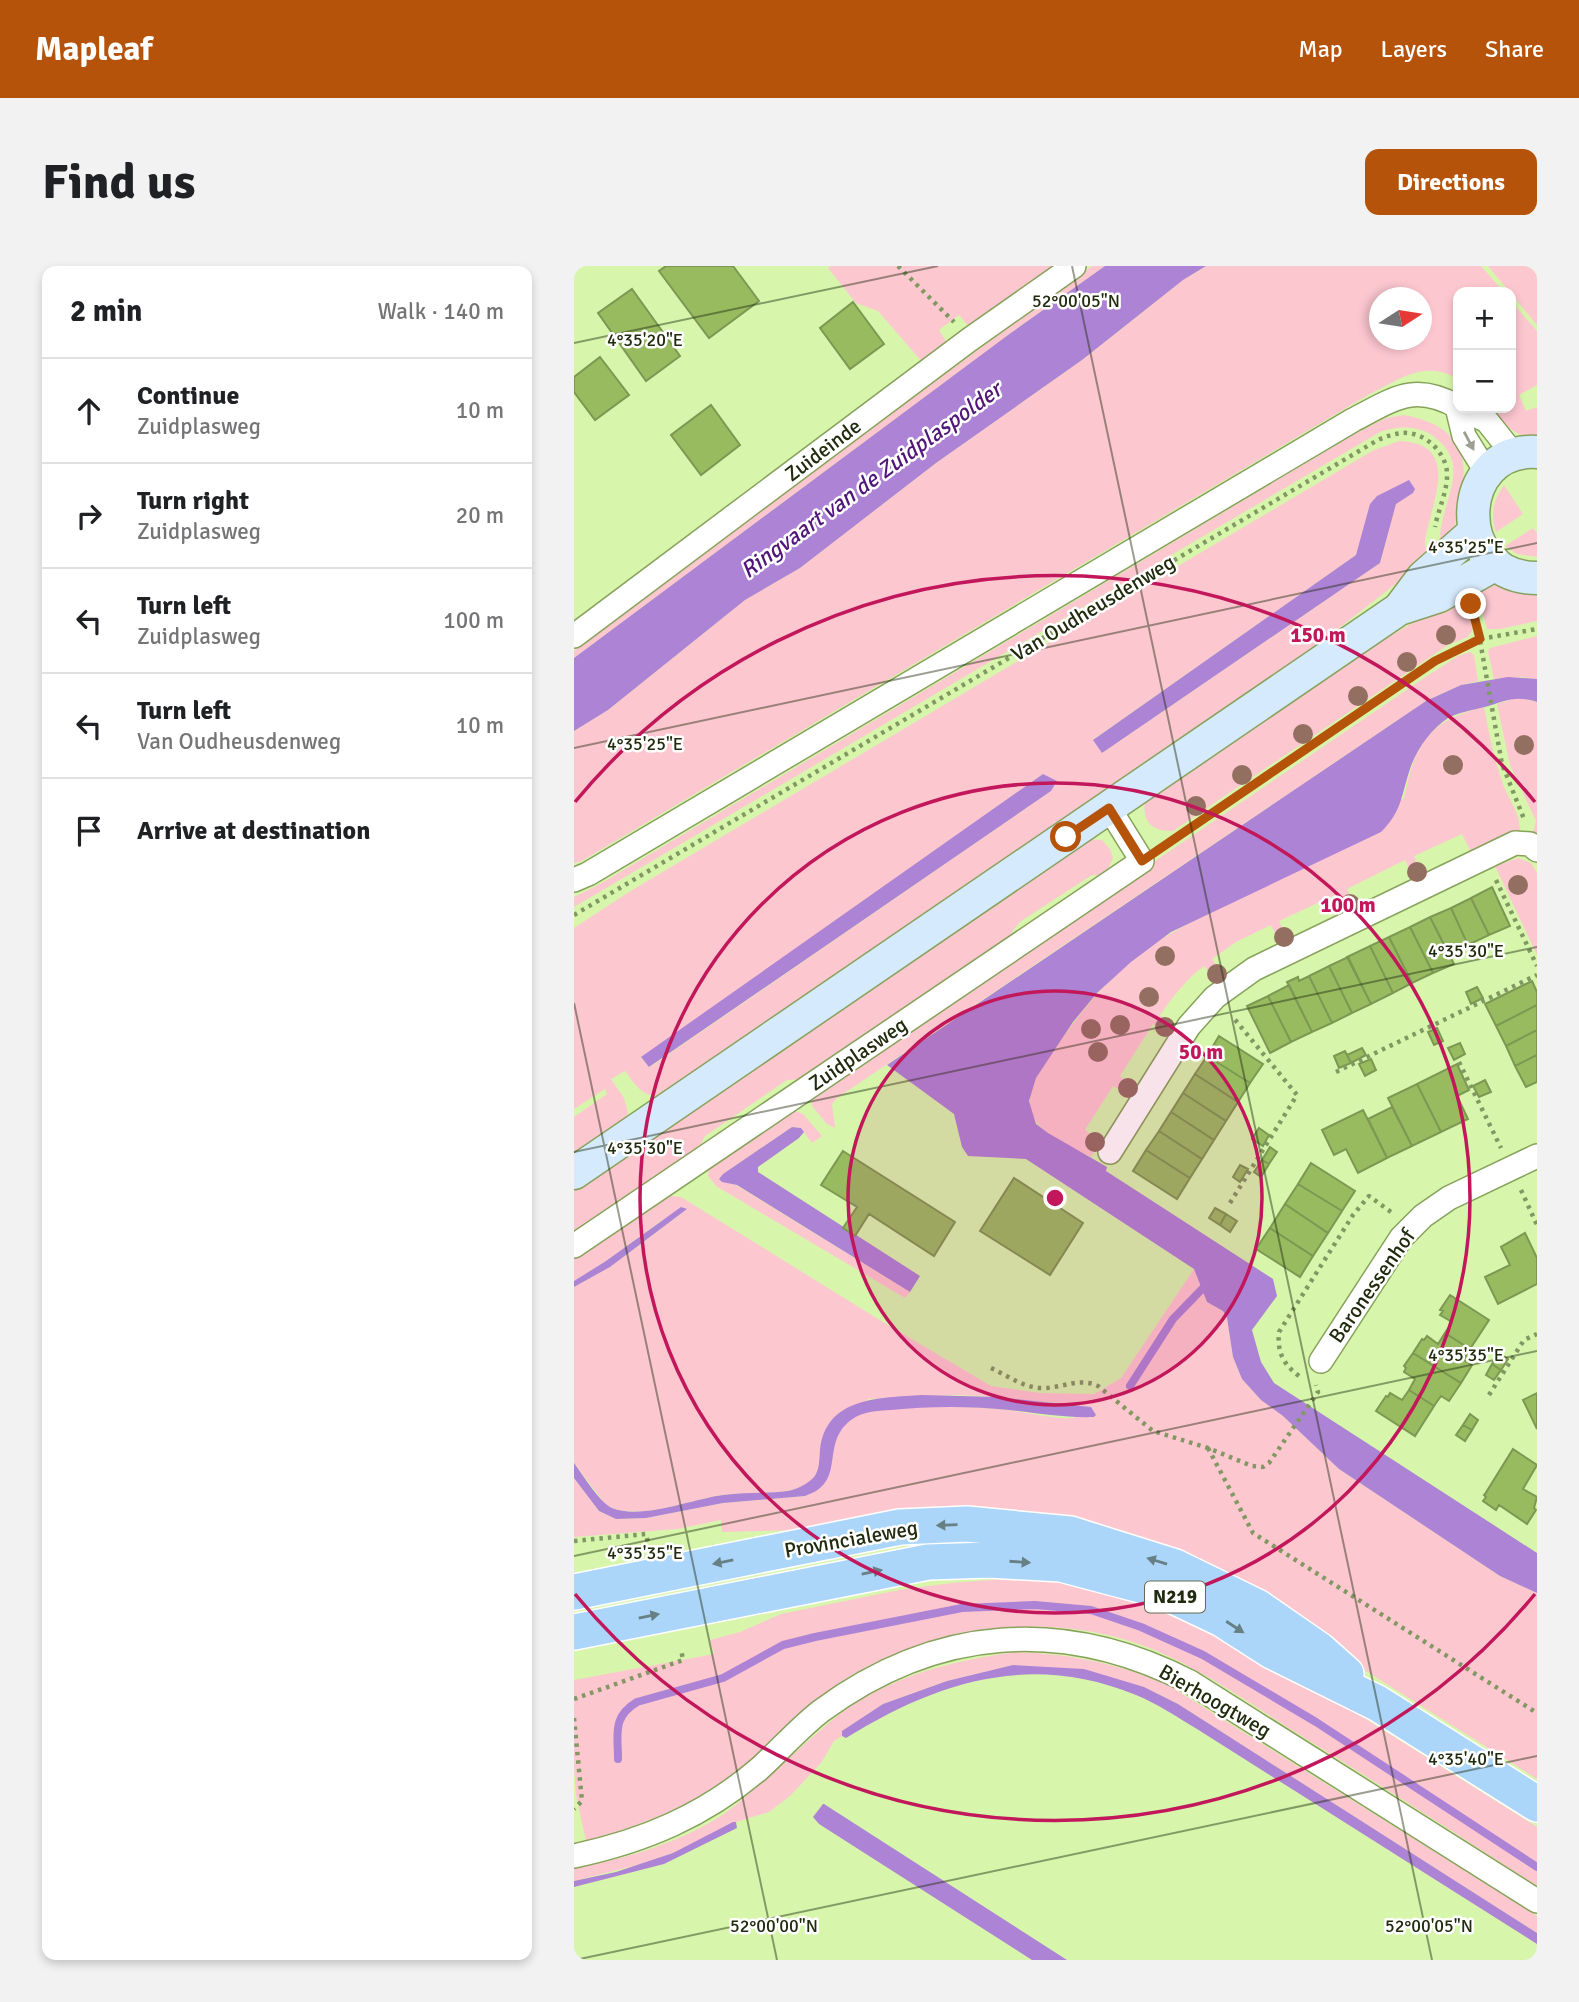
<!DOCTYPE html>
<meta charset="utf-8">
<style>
body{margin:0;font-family:Signika,sans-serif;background:#f2f2f2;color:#202124}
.controls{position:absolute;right:21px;top:21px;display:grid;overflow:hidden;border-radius:14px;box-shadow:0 4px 10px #0003}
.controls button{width:63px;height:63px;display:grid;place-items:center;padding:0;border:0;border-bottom:2px solid #e0e0e0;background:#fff;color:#202124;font:35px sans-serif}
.compass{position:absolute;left:795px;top:21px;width:63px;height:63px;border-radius:50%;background:#fff;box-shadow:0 4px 10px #0003;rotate:78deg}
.stop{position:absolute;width:21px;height:21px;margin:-16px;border:5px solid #b45309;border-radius:50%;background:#fff}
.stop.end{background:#b45309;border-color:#fff;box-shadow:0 2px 7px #0008}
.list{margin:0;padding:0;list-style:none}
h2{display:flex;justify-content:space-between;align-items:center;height:91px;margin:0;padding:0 28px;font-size:30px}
h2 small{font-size:23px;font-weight:400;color:#757577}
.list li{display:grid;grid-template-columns:46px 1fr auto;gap:21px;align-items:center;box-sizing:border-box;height:105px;padding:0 28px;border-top:2px solid #e0e0e0}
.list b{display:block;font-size:26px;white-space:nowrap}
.list p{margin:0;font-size:23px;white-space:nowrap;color:#757577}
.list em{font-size:23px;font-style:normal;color:#757577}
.icon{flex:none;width:38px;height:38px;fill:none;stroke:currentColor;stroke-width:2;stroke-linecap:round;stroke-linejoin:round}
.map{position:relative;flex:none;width:963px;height:1694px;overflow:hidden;border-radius:14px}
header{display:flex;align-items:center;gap:42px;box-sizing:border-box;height:98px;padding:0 35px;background:#b45309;color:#fff}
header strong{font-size:33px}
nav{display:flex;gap:38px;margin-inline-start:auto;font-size:24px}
.intro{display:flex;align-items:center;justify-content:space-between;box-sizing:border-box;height:168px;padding:0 42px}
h1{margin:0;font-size:49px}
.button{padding:18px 32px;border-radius:14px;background:#b45309;color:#fff;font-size:24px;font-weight:700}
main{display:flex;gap:42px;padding:0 42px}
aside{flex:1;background:#fff;border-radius:14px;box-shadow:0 4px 10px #0003}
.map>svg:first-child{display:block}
.green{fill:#fdc7d0;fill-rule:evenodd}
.water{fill:#ad83d5}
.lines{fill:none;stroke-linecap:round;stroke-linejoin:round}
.stream{stroke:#ad83d5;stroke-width:8}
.building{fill:#98bb60;stroke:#7c9852;stroke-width:2}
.street-casing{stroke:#86a25b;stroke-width:26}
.secondary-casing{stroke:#86a25b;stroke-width:35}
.primary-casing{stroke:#fff;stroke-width:38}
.path{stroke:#829863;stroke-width:4.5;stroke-dasharray:3.5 5;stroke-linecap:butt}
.street{stroke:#fff;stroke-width:23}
.secondary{stroke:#d5eafc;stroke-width:32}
.primary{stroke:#acd5fa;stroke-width:35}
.tree{fill:#936f61}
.oneway{fill:#9ba093}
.oneway2{fill:#668084}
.route{stroke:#b45309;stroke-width:9}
.ticks{fill:none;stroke:#202b0e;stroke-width:2;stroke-opacity:0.45}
.ring{fill:none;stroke:#c2185b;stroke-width:3.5}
.labels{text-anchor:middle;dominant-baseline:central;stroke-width:5;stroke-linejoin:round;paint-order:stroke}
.shield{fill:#fff;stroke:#636b56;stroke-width:2}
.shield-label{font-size:19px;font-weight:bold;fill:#202b0e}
.street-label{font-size:21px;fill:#202b0e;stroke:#fff}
.water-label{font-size:23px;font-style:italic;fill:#501578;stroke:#fff}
.ticks-label{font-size:18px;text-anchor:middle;fill:#202b0e;stroke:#fff;stroke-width:5;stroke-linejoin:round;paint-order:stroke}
.centre{fill:#c2185b;stroke:#fff;stroke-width:3.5}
.ring-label{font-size:21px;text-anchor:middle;font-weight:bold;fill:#c2185b;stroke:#fff;stroke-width:5;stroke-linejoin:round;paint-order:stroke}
</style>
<header>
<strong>Mapleaf</strong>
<nav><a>Map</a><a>Layers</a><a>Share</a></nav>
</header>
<div class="intro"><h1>Find us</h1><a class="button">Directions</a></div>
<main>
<aside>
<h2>2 min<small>Walk · 140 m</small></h2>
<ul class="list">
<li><svg class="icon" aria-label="ahead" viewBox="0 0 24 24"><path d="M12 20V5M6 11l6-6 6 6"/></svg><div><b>Continue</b><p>Zuidplasweg</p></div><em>10 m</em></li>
<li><svg class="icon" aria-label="right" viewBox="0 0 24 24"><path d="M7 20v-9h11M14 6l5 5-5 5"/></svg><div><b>Turn right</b><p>Zuidplasweg</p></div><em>20 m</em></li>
<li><svg class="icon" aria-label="left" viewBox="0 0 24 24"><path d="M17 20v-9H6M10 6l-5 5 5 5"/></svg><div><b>Turn left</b><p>Zuidplasweg</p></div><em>100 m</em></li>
<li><svg class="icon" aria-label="left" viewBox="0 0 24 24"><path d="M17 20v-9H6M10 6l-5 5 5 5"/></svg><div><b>Turn left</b><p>Van Oudheusdenweg</p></div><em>10 m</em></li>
<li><svg class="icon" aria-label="arrive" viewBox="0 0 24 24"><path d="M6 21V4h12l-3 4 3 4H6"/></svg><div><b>Arrive at destination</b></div></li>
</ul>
</aside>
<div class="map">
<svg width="963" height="1694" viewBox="0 0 963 1694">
<rect width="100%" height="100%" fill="#d7f6ac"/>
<path class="green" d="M257,0H481L396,62L385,49L365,64L373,77L349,97L304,45L282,37L254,2Z
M518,0H531L434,69L0,392V385L193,239Z
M632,0H907L930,26H884V113C850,93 825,114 794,129L6,596L0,597V465L34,444L171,334L226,302L362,197L508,94L609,14ZM806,32H848V74H806Z
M914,0H963V59Z
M937,35L963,65V119L945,129L952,145L963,141V173C941,171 929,157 914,142H937Z
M829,149C879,157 899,185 886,234C880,257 887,259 866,276C865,236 901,200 859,170C843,159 823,160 806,166L0,641V631L26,618L779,169L812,152Z
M825,175C888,177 858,236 851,273V280L856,291L741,381L84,830C67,830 61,818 51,805L37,813L50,832L54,847L51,853L0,887V851L33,828L31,823L0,843V662L55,626L798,185ZM835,214L839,227L822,237L806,297L528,487L520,473L782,289ZM469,508L477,525L76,801L67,792Z
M930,219L949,248L922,266C916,248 919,235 930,219Z
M959,262L963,267V291L943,288L931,280Z
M922,317L963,325V355L926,363H913L907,341L897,323L905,319Z
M882,331L894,348L899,363L894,371L874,379L599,565C577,566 568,555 571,534L776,394Z
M963,370V413L947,411L920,413L914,385L916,382Z
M896,386L900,389L904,415L887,419L852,435L263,832L258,838L261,862L253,858L238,840V831L259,814L850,412L884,390Z
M945,431L963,436V569L959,567L962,555L936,499L923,438Z
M910,441C915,467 920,493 929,518C935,534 946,547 946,565L937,567L897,586L888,568L840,590L848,609L840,612L831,594L773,623L782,641L772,646L763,628L705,655L714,674L706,677L697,659L662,676L638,693L651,710L642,715L630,700C612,713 599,731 586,749L600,761L595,768L579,758L546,810L561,820L557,830L539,820L511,864L528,875L517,891C498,880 465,870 458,847C450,825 466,806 477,789C518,728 558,684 626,652L830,532C841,477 854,455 910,441Z
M515,573L528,574L536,583L539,592L531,610L518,609L447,655L439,664L434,675L230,813L213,814L131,870L122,887L0,971V923Z
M944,592L957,597L963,607V689L921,600Z
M219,844L229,848L248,870L238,877L227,862L218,861L149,908L145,913L162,919L336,1026L331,1032L142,920L134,910L135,897Z
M90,929L107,931L309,1056L417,1120L466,1127L520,1128L547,1112L620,1003L633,1036L649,1045L653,1052L659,1091L668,1113L687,1134L709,1150L765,1203L926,1310L963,1327V1513L792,1405L751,1375L576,1281L224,1264L148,1266L147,1254L104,1263L0,1271V1212L25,1245L42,1253L72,1252L149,1237L231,1230C277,1215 239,1158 293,1146C338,1137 389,1140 434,1144C447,1146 488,1154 498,1152C504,1150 512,1144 517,1141L423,1131L382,1129L294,1133L247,1175C246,1186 248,1203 241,1212C222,1232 173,1225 147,1229C117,1234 83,1248 53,1245C45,1245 39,1242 32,1239L0,1197V1021L36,1001L113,943L88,954L32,995L0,1015V990Z
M442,1312H484L571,1331L773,1441L963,1561V1620C887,1571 811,1522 734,1474C688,1446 643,1413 594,1390C496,1343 373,1355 280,1408C239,1431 208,1468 172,1498C122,1538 73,1558 12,1575L2,1529L0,1501V1414L140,1388L136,1374L166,1366L207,1348L325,1324L377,1317Z
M442,1386C498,1388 542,1397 594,1419L963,1650V1667L604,1438L570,1421L439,1399L373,1415L309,1438L269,1465L268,1470L260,1475L247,1497L216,1530L195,1546L162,1556L99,1587L71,1597L0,1615V1602C52,1593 105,1577 150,1548C164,1538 178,1525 191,1514C226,1484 258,1448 299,1427C344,1403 392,1393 442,1386Z"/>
<path class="water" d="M531,0H632L609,14L508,94L362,197L226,302L171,334L34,444L0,465V392L434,69Z
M835,214L841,223L839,227L822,238L806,297L528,487L519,474L782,289L796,238L803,230Z
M934,411L963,413V436C941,429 932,435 911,441C899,444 885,446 874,452C857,463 842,484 836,503C827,530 828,545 807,566L597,666L557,696L523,727L499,756L462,812L455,835L462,858L474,867L533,901L532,905L699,1013L703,1030L678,1064L687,1096L700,1117L963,1287V1327L926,1310L765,1203L709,1150L687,1134L668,1113L659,1091L653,1052L649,1045L633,1036L620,1003L452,893L394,890L388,881L380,848L313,799L852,435L887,419Z
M469,508L483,515L477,525L75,801L67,791Z
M218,861L227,862L230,866L225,872L184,901V906L346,1010L336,1026L163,919L148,916L145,913L149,908Z
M107,941L113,943L36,1001L0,1021V1015L32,995Z
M348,1129L423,1131L517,1141L522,1149L520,1151C491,1152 463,1147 435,1144C396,1140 356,1140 317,1144C303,1145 289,1145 277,1154C245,1178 274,1216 231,1230L149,1237L72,1252L42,1253L25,1245L0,1212V1197C9,1209 26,1237 38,1242C68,1254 118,1233 149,1229C170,1226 192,1228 213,1225C221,1224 231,1219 237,1214C246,1207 245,1195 246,1184C252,1130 307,1132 348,1129Z
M439,1399L510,1403L570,1421L604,1438L963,1667V1678L623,1463C603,1451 584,1438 562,1429C456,1386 364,1415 272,1472L268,1470V1465L309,1438L373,1415Z
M249,1538H250L493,1694H458L245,1558L239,1551Z
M159,1556H162L163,1562L90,1598L0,1621V1615L42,1606L99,1587Z"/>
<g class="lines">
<path class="stream" d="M556,1120L599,1053L632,1019H635
M44,1493C44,1468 38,1451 63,1436L149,1412L209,1379L241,1371L388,1342L461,1339L517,1344L567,1361L629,1389L742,1456L963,1601"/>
</g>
<path class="building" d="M92,0H159L185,35L135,72L85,5Z
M58,23L106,90L72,115L24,47Z
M279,36L310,78L276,103L246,62Z
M26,91L55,129L21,154L0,126V111Z
M137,139L166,179L127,209L97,169Z
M918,621L936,660L915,669L897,632Z
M897,632L915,669L894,679L877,642Z
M877,642L894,679L875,689L856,651Z
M856,651L880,698L859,707L836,661Z
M836,661L859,707L838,717L815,671Z
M815,671L838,717L819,727L796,680Z
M796,680L819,727L797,738L773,691Z
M774,691L797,738L778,747L755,700Z
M755,700L778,747L758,757L735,710Z
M735,710L758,757L738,766L713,716L724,711L725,715Z
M958,715L963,726V739L922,760L911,738Z
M715,719L738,766L717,776L694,730Z
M903,721L909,732L897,738L892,726Z
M694,730L717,776L696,787L673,740Z
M963,739V764L932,780L922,760Z
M863,762L869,775L860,779L854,766Z
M963,764V789L941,800L932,780Z
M645,770L689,798L676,817L633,790Z
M886,777L891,788L880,794L874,782Z
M788,782L792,789L777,797L773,789Z
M771,785L777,797L765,802L760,790Z
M963,789V816L952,821L941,800Z
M633,790L676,817L664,836L621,808Z
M797,793L802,804L791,810L785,798Z
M883,798L895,824L883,830L894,853L867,866L843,818Z
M621,808L664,836L652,855L609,827Z
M911,814L917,826L905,831L899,820Z
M843,818L867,866L838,880L814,832Z
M609,827L652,855L640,874L597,846Z
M818,841L838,880L813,892L794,853Z
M789,844L813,892L784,907L772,883L760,889L748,864Z
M597,846L640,874L628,893L585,865Z
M685,862L695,869L689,880L678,873Z
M585,865L628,893L616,912L572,884Z
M696,881L703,886L695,898L688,894Z
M572,884L616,912L603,933L559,905Z
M269,885L381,956L360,990L295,948L281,970L269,962L283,941L247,919Z
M688,894L695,898L687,911L680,906Z
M737,897L781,925L768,945L724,918Z
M666,899L674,903L666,916L659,911Z
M440,912L509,957L476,1009L406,965Z
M724,918L768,945L754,967L711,938Z
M711,938L754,967L739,990L696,962Z
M641,942L652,948L646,959L635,952Z
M652,948L663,955L656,966L646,959Z
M696,962L739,990L726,1011L682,983Z
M951,967L963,992V1018L924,1038L911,1011L936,999L927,981Z
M876,1029L915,1054L896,1083L871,1067L878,1056L866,1049L869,1045L866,1044Z
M871,1067L896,1083L890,1094L898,1099L887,1117L839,1087L848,1073L850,1074L853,1070L864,1078Z
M839,1087L887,1117L875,1135L867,1130L860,1140L835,1124L841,1113L830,1106L832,1102L830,1100Z
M925,1087L934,1093L927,1104L918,1098Z
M918,1098L927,1104L920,1114L912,1109Z
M835,1124L860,1140L841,1170L802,1145L812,1130L814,1131L816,1127L828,1134Z
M963,1127V1163L949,1134Z
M896,1148L904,1154L898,1164L889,1159Z
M889,1159L898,1164L891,1175L882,1169Z
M939,1183L963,1199L949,1223L963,1231L960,1242L962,1244L953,1258L925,1239L922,1244L909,1235L912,1231L910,1229L911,1228Z"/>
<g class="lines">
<g class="street-casing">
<path id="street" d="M883,141L890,170L913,207
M886,142L913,155L940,189
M0,370L395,74L500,0
M0,614L14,608L779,154C820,133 840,116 884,141
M536,886L615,760L641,731L680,703L941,577L956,578L963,584
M0,980L568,595L535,542
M747,1095L827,972L849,950L875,932L963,890
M0,1590C70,1575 130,1550 185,1503C206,1484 225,1462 247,1445C362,1360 489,1351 616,1416L963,1635"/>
</g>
<g class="secondary-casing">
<path id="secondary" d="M963,186C880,181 876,312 963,312
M825,343L849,311L900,266
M0,907L825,343L865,330L922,298"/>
</g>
<g class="primary-casing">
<path id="primary" d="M0,1326L326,1261L393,1258L496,1268L601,1301L683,1341L745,1384L772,1408
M0,1366L354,1296L415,1294L487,1298L589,1325L648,1353L698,1385L803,1437L963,1538"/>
</g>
<path class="path" d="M324,0L380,56
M899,342L902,352L928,498L950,553
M587,582L861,395L906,373L963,363
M922,614L963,700
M0,649L802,175C810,171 819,168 828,167C850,165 872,186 873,207C874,224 864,244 861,261
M885,796L927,882
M762,806L963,709
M947,924L963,959
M656,937L723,829L658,750
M417,1102C434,1110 450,1122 469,1122C489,1122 505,1111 524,1120L579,1165L634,1182L678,1200L689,1201L695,1197L744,1126L742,1119
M725,1110C709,1098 703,1086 705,1066L779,949L795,930L817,946
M915,1129L950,1074L963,1068
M634,1182L679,1267L963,1447
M0,1275L72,1268L74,1277
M0,1433L109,1394L107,1383
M0,1452L8,1535L0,1543"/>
<use href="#street" class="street"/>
<use href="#secondary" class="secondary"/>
<use href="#primary" class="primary"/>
</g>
<g class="tree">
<circle cx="872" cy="369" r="10"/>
<circle cx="833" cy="396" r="10"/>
<circle cx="784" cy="430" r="10"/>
<circle cx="729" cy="468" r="10"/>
<circle cx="950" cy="479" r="10"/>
<circle cx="879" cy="499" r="10"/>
<circle cx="668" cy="509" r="10"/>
<circle cx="622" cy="540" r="10"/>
<circle cx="843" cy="606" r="10"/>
<circle cx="944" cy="619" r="10"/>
<circle cx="776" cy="638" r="10"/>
<circle cx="710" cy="671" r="10"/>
<circle cx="591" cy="690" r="10"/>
<circle cx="643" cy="708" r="10"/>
<circle cx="575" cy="731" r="10"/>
<circle cx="546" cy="759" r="10"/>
<circle cx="591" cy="761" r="10"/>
<circle cx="517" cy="763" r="10"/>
<circle cx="524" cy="786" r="10"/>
<circle cx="554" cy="822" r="10"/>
<circle cx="521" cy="876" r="10"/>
</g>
<defs><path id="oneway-solid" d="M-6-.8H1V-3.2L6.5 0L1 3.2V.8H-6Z" transform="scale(1.75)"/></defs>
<use class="oneway" href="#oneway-solid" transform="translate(895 175) rotate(62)"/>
<g class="oneway2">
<use href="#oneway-solid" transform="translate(373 1259) rotate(178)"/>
<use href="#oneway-solid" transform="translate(583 1295) rotate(-163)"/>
<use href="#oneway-solid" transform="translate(149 1296) rotate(169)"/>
<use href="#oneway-solid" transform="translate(446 1296) rotate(4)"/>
<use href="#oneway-solid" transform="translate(298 1306) rotate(-11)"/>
<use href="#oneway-solid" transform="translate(75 1350) rotate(-11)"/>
<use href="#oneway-solid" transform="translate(661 1361) rotate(33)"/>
</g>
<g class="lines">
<path class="route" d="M492,571L535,542L568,595L861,395L906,373L897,338"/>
</g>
<path class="ticks" d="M498,0L858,1694M0,77L364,0M0,482L963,277M0,737L203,1694M0,886L963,681M0,1290L963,1085M1,1694L963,1490"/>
<circle cx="481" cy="932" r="207" fill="#c2185b" fill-opacity=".12"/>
<g class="ring">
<circle cx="481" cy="932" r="207"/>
<circle cx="481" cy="932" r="415"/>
<path d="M961 1328A622 622 0 0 1 1 1328M1 536A622 622 0 0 1 961 536"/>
</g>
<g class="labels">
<rect class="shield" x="571" y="1315.5" width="60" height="31" rx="5"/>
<g class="shield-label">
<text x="601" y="1331">N219</text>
</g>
<g class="street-label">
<text transform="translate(249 184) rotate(-37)">Zuideinde</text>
<text transform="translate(519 342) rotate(-31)">Van Oudheusdenweg</text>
<text transform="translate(284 788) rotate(-34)">Zuidplasweg</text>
<text transform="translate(798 1020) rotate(-55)">Baronessenhof</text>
<text transform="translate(277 1273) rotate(-10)">Provincialeweg</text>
<text transform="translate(641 1435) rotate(30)">Bierhoogtweg</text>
</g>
<g class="water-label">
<text transform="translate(297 214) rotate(-36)">Ringvaart van de Zuidplaspolder</text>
</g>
</g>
<g class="ticks-label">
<text x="502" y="41">52°00'05"N</text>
<text x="71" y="80">4°35'20"E</text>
<text x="892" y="287">4°35'25"E</text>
<text x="71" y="484">4°35'25"E</text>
<text x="892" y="691">4°35'30"E</text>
<text x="71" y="888">4°35'30"E</text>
<text x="892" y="1095">4°35'35"E</text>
<text x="71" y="1293">4°35'35"E</text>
<text x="892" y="1499">4°35'40"E</text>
<text x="200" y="1666">52°00'00"N</text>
<text x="855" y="1666">52°00'05"N</text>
</g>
<circle cx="481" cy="932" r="10" class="centre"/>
<g class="ring-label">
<text x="744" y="376">150 m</text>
<text x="774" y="646">100 m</text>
<text x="627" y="793">50 m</text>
</g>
</svg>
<div class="controls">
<button>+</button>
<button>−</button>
</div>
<svg class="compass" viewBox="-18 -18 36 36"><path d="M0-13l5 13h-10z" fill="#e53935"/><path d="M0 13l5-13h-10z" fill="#757577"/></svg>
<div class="stop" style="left:492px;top:571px"></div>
<div class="stop end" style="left:897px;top:338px"></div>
</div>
</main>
